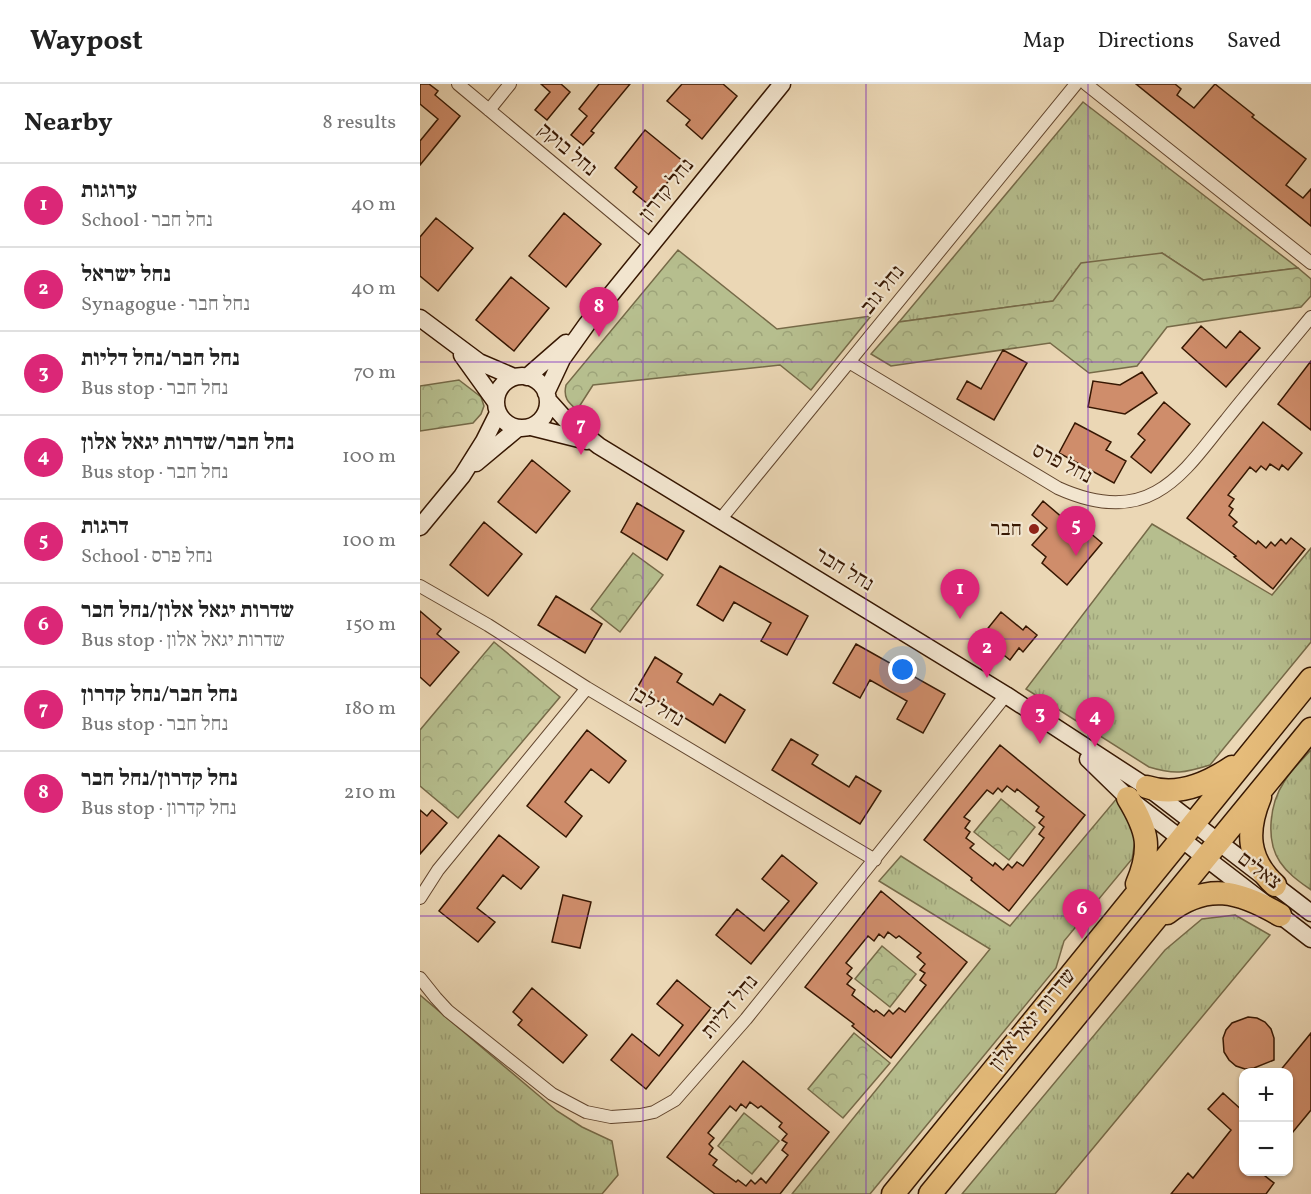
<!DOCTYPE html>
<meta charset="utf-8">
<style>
body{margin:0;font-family:Vollkorn,"Frank Ruhl Libre",serif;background:#f2f2f2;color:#222}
.controls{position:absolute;right:18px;bottom:18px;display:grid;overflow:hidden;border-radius:12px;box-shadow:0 2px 4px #0004}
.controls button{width:54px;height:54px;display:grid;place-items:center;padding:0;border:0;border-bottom:2px solid #e0e0e0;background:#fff;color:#222;font:30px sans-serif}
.you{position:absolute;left:483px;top:586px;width:21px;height:21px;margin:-15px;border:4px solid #fff;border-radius:50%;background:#1a73e8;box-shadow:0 0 0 9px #1a73e833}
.badge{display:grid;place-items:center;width:39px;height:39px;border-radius:50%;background:#db2777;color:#fff;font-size:20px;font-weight:700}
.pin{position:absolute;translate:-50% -50px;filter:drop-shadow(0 2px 3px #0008)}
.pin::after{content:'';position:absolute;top:32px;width:21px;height:18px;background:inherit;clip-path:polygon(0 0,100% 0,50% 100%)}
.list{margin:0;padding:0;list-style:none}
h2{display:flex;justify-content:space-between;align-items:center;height:78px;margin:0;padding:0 24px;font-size:26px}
h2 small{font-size:20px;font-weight:400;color:#767676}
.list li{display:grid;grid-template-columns:39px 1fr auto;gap:18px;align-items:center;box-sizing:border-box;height:84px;padding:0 24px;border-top:2px solid #e0e0e0}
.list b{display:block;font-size:22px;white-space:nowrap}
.list p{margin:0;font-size:20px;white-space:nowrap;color:#767676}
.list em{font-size:20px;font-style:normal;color:#767676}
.map{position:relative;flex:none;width:891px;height:1110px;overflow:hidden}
header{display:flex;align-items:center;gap:36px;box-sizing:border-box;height:84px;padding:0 30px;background:#fff;border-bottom:2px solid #e0e0e0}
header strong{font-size:28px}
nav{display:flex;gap:33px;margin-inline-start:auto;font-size:21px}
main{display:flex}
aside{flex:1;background:#fff}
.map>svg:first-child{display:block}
.grass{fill:url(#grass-tufts);stroke:#766a48;stroke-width:1.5}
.forest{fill:url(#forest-crowns);stroke:#766a48;stroke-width:1.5}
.building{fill:#cf8d6b;stroke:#361702;stroke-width:1.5;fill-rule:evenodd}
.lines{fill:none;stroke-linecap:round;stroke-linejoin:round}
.street-casing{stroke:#63472f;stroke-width:14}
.secondary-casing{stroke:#361702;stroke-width:19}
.highway-casing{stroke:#361702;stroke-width:25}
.street{stroke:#f2e5cf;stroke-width:12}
.secondary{stroke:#f2e5cf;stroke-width:16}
.highway{stroke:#e6bc7a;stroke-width:22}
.grid{fill:none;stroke:#7b2cbf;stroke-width:1.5;stroke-opacity:0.55}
.poi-dot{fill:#8f2418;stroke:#f2e5cf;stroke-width:2}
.labels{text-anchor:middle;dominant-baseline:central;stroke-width:4.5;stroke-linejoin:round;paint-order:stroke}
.street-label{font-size:21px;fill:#361702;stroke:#f2e5cf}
.poi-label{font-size:21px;fill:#361702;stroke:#f2e5cf;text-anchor:end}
</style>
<header>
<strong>Waypost</strong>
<nav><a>Map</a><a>Directions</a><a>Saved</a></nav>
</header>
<main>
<aside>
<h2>Nearby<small>8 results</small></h2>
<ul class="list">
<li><span class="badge">1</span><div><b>ערוגות</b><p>School · נחל חבר</p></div><em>40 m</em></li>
<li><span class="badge">2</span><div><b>נחל ישראל</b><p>Synagogue · נחל חבר</p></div><em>40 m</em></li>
<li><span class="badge">3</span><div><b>נחל חבר/נחל דליות</b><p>Bus stop · נחל חבר</p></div><em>70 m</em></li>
<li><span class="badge">4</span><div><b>נחל חבר/שדרות יגאל אלון</b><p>Bus stop · נחל חבר</p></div><em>100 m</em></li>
<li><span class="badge">5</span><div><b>דרגות</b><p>School · נחל פרס</p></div><em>100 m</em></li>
<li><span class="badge">6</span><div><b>שדרות יגאל אלון/נחל חבר</b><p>Bus stop · שדרות יגאל אלון</p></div><em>150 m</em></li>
<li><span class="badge">7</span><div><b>נחל חבר/נחל קדרון</b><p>Bus stop · נחל חבר</p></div><em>180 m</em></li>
<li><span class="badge">8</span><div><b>נחל קדרון/נחל חבר</b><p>Bus stop · נחל קדרון</p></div><em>210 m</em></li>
</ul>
</aside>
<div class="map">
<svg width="891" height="1110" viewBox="0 0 891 1110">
<defs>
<pattern id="grass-tufts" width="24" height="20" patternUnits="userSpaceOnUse" patternTransform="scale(1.5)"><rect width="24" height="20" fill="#b6be8e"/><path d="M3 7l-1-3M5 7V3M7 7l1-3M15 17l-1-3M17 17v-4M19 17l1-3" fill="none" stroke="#9da379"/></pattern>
<pattern id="forest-crowns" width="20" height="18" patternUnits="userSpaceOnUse" patternTransform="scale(1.5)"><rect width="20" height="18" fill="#b6be8e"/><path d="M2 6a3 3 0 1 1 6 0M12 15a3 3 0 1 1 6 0" fill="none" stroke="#9da379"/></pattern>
</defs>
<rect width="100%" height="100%" fill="#ebd7b5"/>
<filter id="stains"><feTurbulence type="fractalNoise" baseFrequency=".00333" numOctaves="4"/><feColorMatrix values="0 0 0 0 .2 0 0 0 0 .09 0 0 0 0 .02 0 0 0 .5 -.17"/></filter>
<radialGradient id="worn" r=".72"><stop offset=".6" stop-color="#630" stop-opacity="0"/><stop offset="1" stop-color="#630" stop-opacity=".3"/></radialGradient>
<path class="grass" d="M663,18L878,184L783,196L742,169L634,217L479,238Z
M732,440L852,511L891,464V558L790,681C764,689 755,691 729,683L606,605Z
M891,666V806C880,798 868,790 860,778C845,756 850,719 864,698C871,686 882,676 891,666Z
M698,713L716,750L712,775L644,857L636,884L450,1110H372L570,865L459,797L481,772L590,842Z
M815,831L850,851L635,1110H542L745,866L782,835Z
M0,911L137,1027L162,1043L192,1057L198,1091L182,1110H0Z"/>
<path class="forest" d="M258,166L357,245L451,232L391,306L360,281L173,301L157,326C148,318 143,314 146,301Z
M742,169L783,196L878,184L891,195V212L881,223L747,243L717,282L669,289L630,259L471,282L451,270L479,238L633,217L661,179Z
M39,296L61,313L64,322L61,330L53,339L0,347V302Z
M213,469L243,491L200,548L171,525Z
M74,558L140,613L38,734L0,702V646Z
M581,715L615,743L589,776L554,748Z
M462,862L496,890L470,923L435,895Z
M434,949L470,979L423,1034L388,1005Z
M324,1029L359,1057L332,1090L298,1062Z"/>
<path class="building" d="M0,0H9L18,7L15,11L40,32L0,81V57L18,35L0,20Z
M121,0H141L150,8L127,36L115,26L130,8Z
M179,0H210L171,47L174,49L163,61L151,51L167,32L159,25Z
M262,0H303L317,12L282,55L266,41L270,36L247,17Z
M716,0H755L761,5L757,11L774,24L795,0L834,31L832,33L886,75L866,101L883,114L891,105V142Z
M225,46L264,78L229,121L213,108L217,103L195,84Z
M144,129L181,160L146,203L109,172Z
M16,134L53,164L18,207L0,192V153Z
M91,193L129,224L94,267L56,236Z
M781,242L806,264L820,247L840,264L806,303L762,264Z
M583,266L607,279L574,336L537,315L547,297L561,305Z
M891,277V346L858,320Z
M722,288L737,309L705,330L668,323L673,297L700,301Z
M744,318L770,340L731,389L711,373L725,356L718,350Z
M843,338L882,369L868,386L862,381L859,386L850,380L846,386L841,382L836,388L830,383L808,411L814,415L809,422L813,425L809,431L817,438L813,442L836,460L838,457L846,464L851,458L855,462L861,455L866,460L871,454L885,465L853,505L814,473L816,472L767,434Z
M655,339L691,358L686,366L706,377L694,399L639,369Z
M112,376L150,407L116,449L78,418Z
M623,417L658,447L662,442L682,459L647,501L622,479L626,473L612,461L627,444L612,431Z
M217,419L264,447L247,476L201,448Z
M64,438L102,470L68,512L30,481Z
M300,482L388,532L367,571L341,557L351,539L314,518L303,537L277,521Z
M136,512L182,540L165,569L118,541Z
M0,527L21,545L17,550L39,568L10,602L0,593Z
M581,528L603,546L606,542L617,551L603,568L599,564L590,576L561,553Z
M436,560L525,610L503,649L477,635L487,617L450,596L440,614L413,599Z
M235,573L262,590L257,598L293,621L300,610L325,626L305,659L217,604Z
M167,646L206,677L189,699L171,685L145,718L162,732L146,753L107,722Z
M371,655L398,671L392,680L429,703L436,692L461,707L440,740L352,686Z
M580,661L665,731L589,827L551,796L552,794L504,756ZM587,702L595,708L597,705L619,723L616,727L624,733L619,739L624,743L619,750L624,754L603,782L597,778L592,784L588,780L583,786L575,779L573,782L550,764L554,760L546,754L550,748L545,744L550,737L544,733L567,706L573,710L578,704L582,708Z
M0,726L7,732L12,726L27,739L0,770Z
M79,751L119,783L101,805L83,791L57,824L75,838L58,858L19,827Z
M362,771L397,799L331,880L296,851L317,825L344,847L369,817L342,795Z
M461,807L547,878L471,974L432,942L434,940L385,903ZM468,848L476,854L479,852L501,869L497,873L505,880L500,886L505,889L500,896L506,901L485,928L479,924L473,930L469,926L464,932L456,926L454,928L432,911L435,906L427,900L432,894L427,890L432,884L426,879L448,852L454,857L459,850L464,854Z
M143,811L171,818L160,864L132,858Z
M257,896L291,924L226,1005L191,976L212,950L239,972L263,941L237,920Z
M112,904L167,951L143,979L98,941L102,936L93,928Z
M828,933L837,934L845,938L851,945L854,954V976L834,984L825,985L816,982L809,976L804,968L803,954L806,946L812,939Z
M891,949V1026L868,1054V988H859Z
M323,977L409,1048L360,1110H295L247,1073ZM330,1018L338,1024L341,1022L362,1039L359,1043L367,1050L362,1056L367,1059L362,1066L368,1071L346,1099L341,1094L335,1100L331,1096L326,1102L318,1096L316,1098L293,1081L297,1076L289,1070L293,1064L289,1060L294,1054L288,1049L310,1022L316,1027L321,1020L326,1024Z
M803,1009L824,1028V1088H840L854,1099L846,1110H751L768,1089L773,1094L811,1046L788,1025Z"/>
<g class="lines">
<g class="street-casing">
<path id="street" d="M38,0L231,161
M666,0L891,179
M69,26L90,0
M429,278L638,404C669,418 704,426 736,408C765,392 785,361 806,336C834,301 863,267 891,233
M300,436L656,0
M0,502L68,541L167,604L455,776
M0,814L18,786L167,604
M0,894L16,914L28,927L132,1010L166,1028L191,1033L220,1031L234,1028L255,1016L326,935L586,611"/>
</g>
<g class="secondary-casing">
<path id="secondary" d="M0,234L59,278L94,293
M42,271L75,317
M76 318a26 26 0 1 1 52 0a26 26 0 1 1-52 0Z
M107,293L146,259
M126,309L142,275L167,240L362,0
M128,316L146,336L179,362L586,611L727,703L891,829
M111,343L167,357
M56,379L98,344
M0,443L42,392L64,357L78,329
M668,675L708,714L891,855"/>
</g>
<g class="highway-casing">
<path id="highway" d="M727,703C757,713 787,700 812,683
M840,713C826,747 827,775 855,801
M708,714C728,747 732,764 717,800
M747,829C787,798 819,807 860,831
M473,1110L891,595
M510,1110L891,645"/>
</g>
<use href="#street" class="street"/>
<use href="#secondary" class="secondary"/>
<use href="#highway" class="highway"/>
</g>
<path class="grid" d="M223,0V1110M446,0V1110M668,0V1110M0,278H891M0,555H891M0,832H891"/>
<circle class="poi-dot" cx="614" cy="445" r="6"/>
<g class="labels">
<g class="street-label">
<text transform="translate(147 66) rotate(40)">נחל בוקק</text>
<text transform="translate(247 106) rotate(-51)">נחל קדרון</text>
<text transform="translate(463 206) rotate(-51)">נחל גוב</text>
<text transform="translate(642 380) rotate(27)">נחל פרס</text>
<text transform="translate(424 486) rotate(31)">נחל חבר</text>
<text transform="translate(237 623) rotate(31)">נחל לבן</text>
<text transform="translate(839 787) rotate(37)">צאלים</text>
<text transform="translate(310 923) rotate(-50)">נחל דליות</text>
<text transform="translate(613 936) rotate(-51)">שדרות יגאל אלון</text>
</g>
<g class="poi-label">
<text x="602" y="445">חבר</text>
</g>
</g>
<rect width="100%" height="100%" filter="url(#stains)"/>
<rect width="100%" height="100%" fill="url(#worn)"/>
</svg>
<div class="controls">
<button>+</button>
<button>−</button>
</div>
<div class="you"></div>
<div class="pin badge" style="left:540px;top:535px">1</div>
<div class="pin badge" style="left:567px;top:594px">2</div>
<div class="pin badge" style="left:620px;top:660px">3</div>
<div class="pin badge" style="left:675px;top:663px">4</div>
<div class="pin badge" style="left:656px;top:472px">5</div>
<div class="pin badge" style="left:662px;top:855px">6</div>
<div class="pin badge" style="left:161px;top:371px">7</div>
<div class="pin badge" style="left:179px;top:253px">8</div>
</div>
</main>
